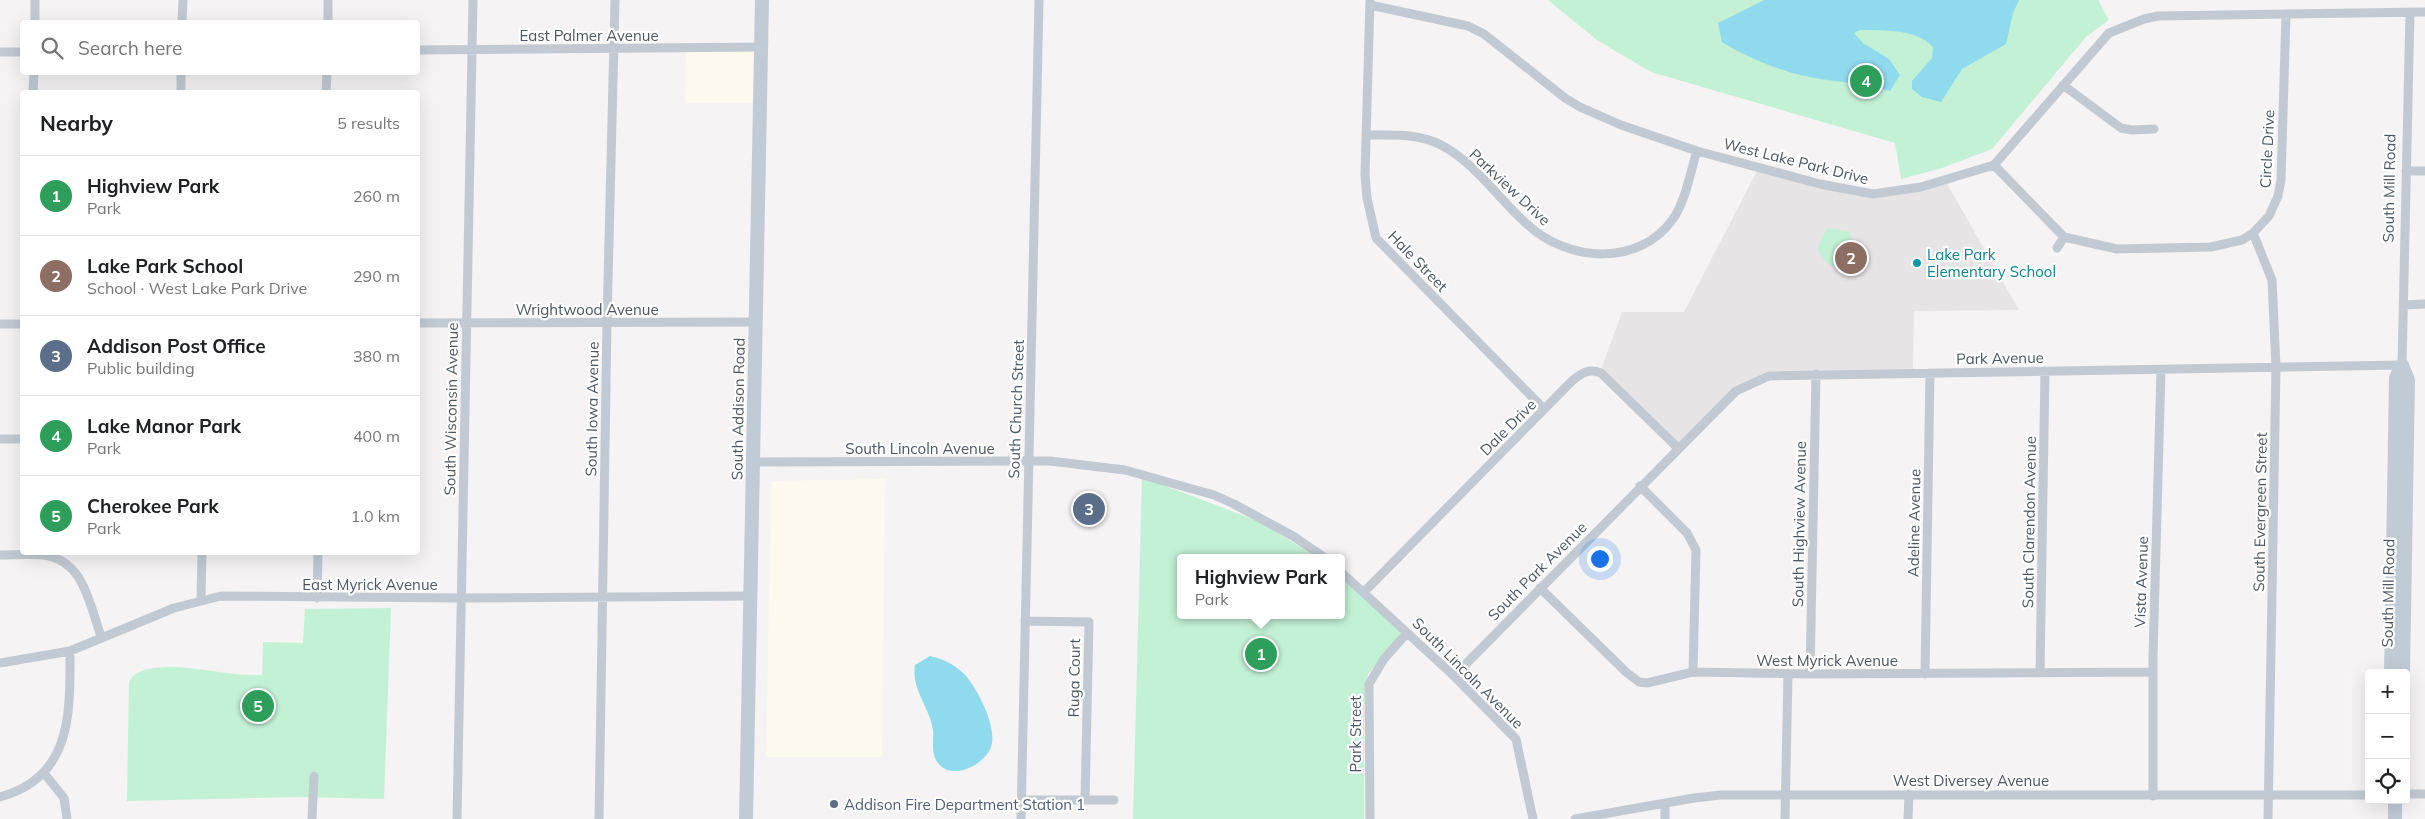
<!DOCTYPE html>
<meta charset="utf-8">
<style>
body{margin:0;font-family:Mulish,sans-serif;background:#f2f2f2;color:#202124}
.controls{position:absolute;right:15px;bottom:15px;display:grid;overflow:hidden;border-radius:5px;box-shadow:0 5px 20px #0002}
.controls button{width:45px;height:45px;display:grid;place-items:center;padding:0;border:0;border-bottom:1px solid #e0e0e0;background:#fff;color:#202124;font:25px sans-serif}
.you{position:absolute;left:1599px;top:558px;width:18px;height:18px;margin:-12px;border:4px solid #fff;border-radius:50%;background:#1a73e8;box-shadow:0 0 0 8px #1a73e833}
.badge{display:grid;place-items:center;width:32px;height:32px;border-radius:50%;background:#0b8043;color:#fff;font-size:16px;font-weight:700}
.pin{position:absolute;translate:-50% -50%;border:2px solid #fff;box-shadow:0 1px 5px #0006}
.popup{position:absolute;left:1177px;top:554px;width:168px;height:65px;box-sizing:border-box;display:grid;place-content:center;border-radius:5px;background:#fff;filter:drop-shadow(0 1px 4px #0005);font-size:16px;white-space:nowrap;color:#757577}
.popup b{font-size:19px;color:#202124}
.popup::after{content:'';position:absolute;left:50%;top:100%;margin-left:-10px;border:10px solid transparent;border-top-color:#fff}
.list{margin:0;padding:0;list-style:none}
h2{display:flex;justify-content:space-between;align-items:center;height:65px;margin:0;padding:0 20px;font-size:21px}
h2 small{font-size:16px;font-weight:400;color:#757577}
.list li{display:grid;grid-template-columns:32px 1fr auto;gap:15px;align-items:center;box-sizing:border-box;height:80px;padding:0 20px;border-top:1px solid #e0e0e0}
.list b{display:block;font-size:19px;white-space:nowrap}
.list p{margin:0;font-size:16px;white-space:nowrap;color:#757577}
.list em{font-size:16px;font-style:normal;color:#757577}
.icon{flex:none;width:28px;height:28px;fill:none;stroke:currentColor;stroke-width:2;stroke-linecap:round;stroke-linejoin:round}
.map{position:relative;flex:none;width:2425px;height:819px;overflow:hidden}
.search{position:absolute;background:#fff;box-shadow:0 5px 20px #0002;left:20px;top:20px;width:400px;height:55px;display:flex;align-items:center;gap:12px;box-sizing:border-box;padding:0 18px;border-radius:5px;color:#757577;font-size:19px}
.panel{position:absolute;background:#fff;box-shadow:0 5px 20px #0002;left:20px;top:90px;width:400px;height:465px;border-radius:5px}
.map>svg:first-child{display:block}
.commercial{fill:#fdf9ef}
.education{fill:#e6e4e5}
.green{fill:#c3f1d5}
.water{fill:#90daee}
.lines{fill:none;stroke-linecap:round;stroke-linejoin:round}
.street{stroke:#c1cad2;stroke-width:9}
.secondary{stroke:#c1cbd6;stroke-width:14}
.culture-dot{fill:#0f9aa8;stroke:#fff;stroke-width:2}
.service-dot{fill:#5c6f8a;stroke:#fff;stroke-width:2}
.labels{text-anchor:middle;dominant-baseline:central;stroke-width:4.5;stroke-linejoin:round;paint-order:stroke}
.street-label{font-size:15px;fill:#4a5661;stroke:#fff}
.culture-label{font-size:15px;fill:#0d838f;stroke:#fff;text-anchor:start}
.service-label{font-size:15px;fill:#4e5e75;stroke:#fff;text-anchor:start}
</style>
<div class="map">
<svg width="2425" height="819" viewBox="0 0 2425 819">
<rect width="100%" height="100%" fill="#f5f3f3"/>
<path class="commercial" d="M686,49L758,50L756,103H685Z
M885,479L882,757H766L771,481Z"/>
<path class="education" d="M1758,169L1852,194L1946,182L2019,310L1914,311L1913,370L1769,373L1734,389L1678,444L1601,370L1622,312H1684Z"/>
<path class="green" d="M1548,0H2098L2109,20L2086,37L1992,149L1942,168L1901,179L1895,143L1651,72L1597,40Z
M1827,228L1850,232L1851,248L1844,266C1830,271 1824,259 1817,249Z
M1142,477L1263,523L1317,558H1181V615H1341V578L1402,633L1368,674L1364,698V819H1133Z
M391,608L384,799L300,797L127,801L129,682C141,655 212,672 235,674C244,675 253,675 262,675L263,642L303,643L305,609Z"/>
<path class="water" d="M1764,0H2019L2013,13L2006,44L1962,69L1941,102L1922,97L1912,89V81L1932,58L1933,47C1915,28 1885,31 1860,30L1854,33L1863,43L1889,59L1900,75L1890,91C1860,82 1829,82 1800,75C1773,68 1746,57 1722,42L1718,23Z
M930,656C944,659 954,664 964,674C977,687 998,728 991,747C984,766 949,783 936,760C931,750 934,741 933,730C930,707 911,690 915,665Z"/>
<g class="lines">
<path class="street" d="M1370,0L1365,175L1367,198L1376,238L1544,409
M1370,5L1468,26L1484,34L1565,98L1580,107L1621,125L1697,151L1820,184L1873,194L1921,187L1994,165L2109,33L2144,19L2158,16L2425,12
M35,22V0
M182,22L183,0
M328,22V0
M418,50L761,47
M0,52H22
M2063,85L2121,128L2132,130L2154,129
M33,92L34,72
M181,92V72
M326,92L327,72
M1367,135C1392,135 1418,133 1441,145C1476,163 1499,200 1528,225C1568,262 1639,267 1673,219C1686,200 1690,173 1697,151
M1994,165L2064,237L2117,249L2211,247L2242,240L2253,233L2269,216L2278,196L2281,180L2286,14
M2406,171H2425
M2253,233L2272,280L2276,367L2268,819
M2057,248L2064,237
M2403,305L2425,304
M418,323L756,322
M0,324H22
M0,439H22
M753,462L1050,461L1125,470L1214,495L1234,504L1293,536L1325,558
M1640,486L1687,533L1696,550L1693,672
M0,555C14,555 29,554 43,555C84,560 89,603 101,636
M1341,572L1454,676L1516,739L1533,819
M1540,588L1626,672L1639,682L1647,683L1693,672L1810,674L2153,672
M1364,592L1573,380C1582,373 1589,368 1601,373L1678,448
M317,598L318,552
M201,599L202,552
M1025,621L1089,622L1085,800
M0,663L70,651L174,608L221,596L461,598L751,596
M2040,673L2045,371
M1810,674L1816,374
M1925,674L1930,373
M1454,676L1736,391L1769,376L2402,365L2410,12
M44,773L64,798L67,819
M2406,794H2425
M2153,796V656L2161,370
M0,797C73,777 70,712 70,651
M1021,800H1114
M312,819L314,776
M457,819L473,0
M599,819L607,322L615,0
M1021,819L1039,0
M1370,819L1369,684L1384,659L1407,633
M1575,819L1694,798L1721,795H2369
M1665,819V803
M1785,819L1788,674
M1908,819L1909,794"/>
<path class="secondary" d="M2402,365L2408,380L2403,673
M2391,673L2396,378L2402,365
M746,819L762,0
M2395,819V800"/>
</g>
<circle class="culture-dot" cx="1917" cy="263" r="5"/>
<circle class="service-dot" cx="834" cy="804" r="5"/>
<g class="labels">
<g class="street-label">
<text x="589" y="35">East Palmer Avenue</text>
<text transform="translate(2267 149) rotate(-87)">Circle Drive</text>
<text transform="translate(1796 161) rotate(14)">West Lake Park Drive</text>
<text transform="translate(1510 187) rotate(43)">Parkview Drive</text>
<text transform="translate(2389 188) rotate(-89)">South Mill Road</text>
<text transform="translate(1418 261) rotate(46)">Hale Street</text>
<text x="587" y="309">Wrightwood Avenue</text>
<text transform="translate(2000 358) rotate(-1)">Park Avenue</text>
<text transform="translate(451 409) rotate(-89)">South Wisconsin Avenue</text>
<text transform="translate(592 409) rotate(-89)">South Iowa Avenue</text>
<text transform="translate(738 409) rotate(-89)">South Addison Road</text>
<text transform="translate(1016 409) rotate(-88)">South Church Street</text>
<text transform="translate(1508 427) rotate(-45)">Dale Drive</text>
<text x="920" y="448">South Lincoln Avenue</text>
<text transform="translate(2260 512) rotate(-89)">South Evergreen Street</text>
<text transform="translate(2029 522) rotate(-89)">South Clarendon Avenue</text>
<text transform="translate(1914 523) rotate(-89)">Adeline Avenue</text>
<text transform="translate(1799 524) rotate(-89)">South Highview Avenue</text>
<text transform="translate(1537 571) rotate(-45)">South Park Avenue</text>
<text transform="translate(2141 582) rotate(-88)">Vista Avenue</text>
<text x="370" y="584">East Myrick Avenue</text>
<text transform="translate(2388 593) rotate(-89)">South Mill Road</text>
<text x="1827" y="660">West Myrick Avenue</text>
<text transform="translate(1468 673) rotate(45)">South Lincoln Avenue</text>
<text transform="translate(1074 678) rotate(-89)">Ruga Court</text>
<text transform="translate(1355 734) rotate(-90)">Park Street</text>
<text x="1971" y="780">West Diversey Avenue</text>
</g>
<g class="culture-label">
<text x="1927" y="254">Lake Park<tspan x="1927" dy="17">Elementary School</tspan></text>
</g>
<g class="service-label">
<text x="844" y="804">Addison Fire Department Station 1</text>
</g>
</g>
</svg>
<div class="controls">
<button>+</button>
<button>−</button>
<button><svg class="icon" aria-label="locate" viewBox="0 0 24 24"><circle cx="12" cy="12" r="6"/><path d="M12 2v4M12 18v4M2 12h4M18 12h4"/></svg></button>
</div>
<div class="you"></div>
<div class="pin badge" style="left:1261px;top:654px;background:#2e9e5b">1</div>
<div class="popup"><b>Highview Park</b>Park</div>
<div class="pin badge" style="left:1851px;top:258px;background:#8d6e63">2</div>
<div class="pin badge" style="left:1089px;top:509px;background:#5c6f8a">3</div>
<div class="pin badge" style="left:1866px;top:81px;background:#2e9e5b">4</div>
<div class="pin badge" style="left:258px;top:706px;background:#2e9e5b">5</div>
<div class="search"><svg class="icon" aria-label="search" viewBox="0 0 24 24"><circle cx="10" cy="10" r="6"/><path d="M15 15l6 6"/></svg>Search here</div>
<section class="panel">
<h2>Nearby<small>5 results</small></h2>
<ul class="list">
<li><span class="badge" style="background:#2e9e5b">1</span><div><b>Highview Park</b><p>Park</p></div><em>260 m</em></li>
<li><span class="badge" style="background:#8d6e63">2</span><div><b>Lake Park School</b><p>School · West Lake Park Drive</p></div><em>290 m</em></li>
<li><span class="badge" style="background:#5c6f8a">3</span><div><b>Addison Post Office</b><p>Public building</p></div><em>380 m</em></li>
<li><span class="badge" style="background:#2e9e5b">4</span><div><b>Lake Manor Park</b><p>Park</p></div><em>400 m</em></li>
<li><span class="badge" style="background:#2e9e5b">5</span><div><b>Cherokee Park</b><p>Park</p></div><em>1.0 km</em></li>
</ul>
</section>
</div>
